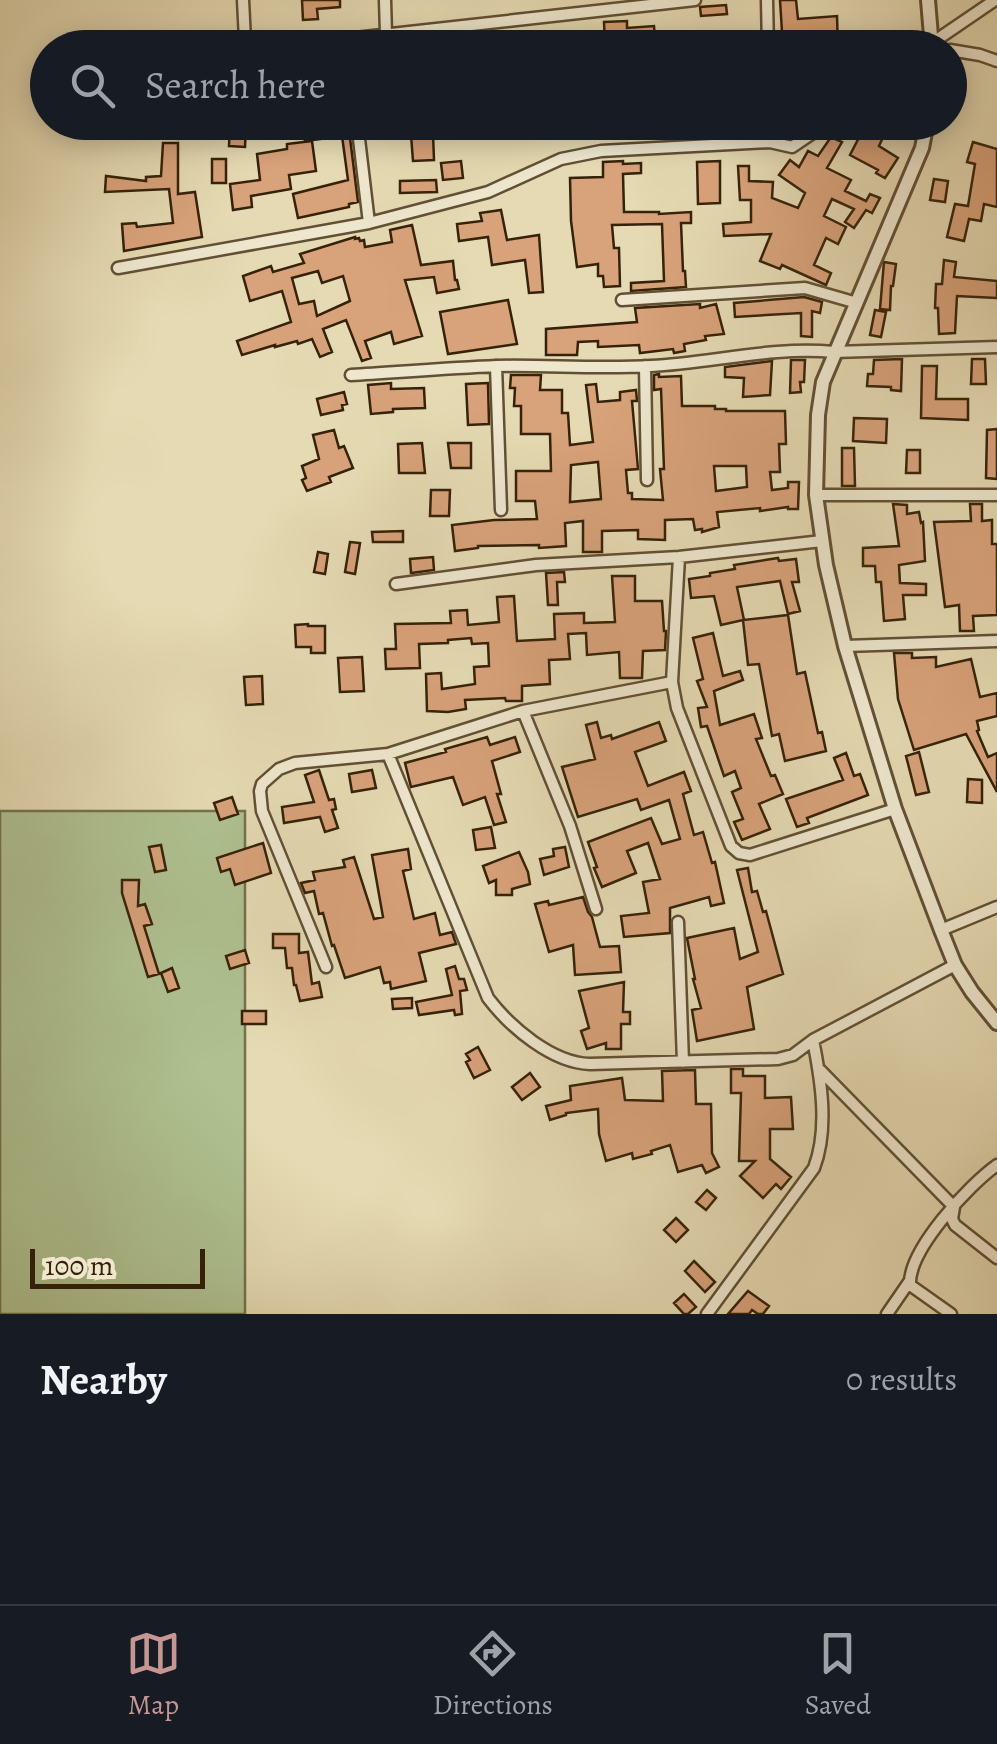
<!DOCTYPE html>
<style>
body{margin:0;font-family:Alegreya,serif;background:#20242c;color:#f1f3f6}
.scale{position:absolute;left:30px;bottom:25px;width:175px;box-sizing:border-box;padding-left:10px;border:5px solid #362209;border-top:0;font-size:28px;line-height:35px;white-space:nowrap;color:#362209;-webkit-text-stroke:8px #eee7ce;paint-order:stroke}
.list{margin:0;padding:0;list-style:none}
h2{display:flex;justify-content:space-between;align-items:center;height:130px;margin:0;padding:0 40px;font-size:42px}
h2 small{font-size:32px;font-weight:400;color:#9ea1a6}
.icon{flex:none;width:55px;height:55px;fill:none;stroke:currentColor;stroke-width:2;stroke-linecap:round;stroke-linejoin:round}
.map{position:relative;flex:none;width:997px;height:1314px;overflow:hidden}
.search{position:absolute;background:#171b24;box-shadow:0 5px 25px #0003;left:30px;right:30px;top:30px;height:110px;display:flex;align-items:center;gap:25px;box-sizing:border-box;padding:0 35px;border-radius:55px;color:#9ea1a6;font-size:38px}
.sheet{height:290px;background:#171b24}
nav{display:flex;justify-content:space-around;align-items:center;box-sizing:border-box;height:140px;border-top:2px solid #363941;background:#171b24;font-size:28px;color:#9ea1a6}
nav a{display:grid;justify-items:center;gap:5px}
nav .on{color:#c59692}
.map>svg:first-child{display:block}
.green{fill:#afc191;stroke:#72724d;stroke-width:2.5}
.building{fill:#d8a27a;stroke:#362209;stroke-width:2.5;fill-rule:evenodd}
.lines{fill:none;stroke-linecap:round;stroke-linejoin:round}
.minor-casing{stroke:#625034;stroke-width:15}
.tertiary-casing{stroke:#625034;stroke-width:18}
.minor{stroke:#eee7ce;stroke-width:10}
.tertiary{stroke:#eee7ce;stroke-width:12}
</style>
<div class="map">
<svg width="997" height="1314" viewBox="0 0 997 1314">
<rect width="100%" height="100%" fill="#e5dab3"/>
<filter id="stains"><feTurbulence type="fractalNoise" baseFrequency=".002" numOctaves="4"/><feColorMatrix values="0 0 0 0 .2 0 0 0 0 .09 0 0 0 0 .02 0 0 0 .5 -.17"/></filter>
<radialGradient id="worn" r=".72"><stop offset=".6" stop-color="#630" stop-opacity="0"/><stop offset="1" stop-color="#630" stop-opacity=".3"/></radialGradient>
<path class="green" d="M0,811H245V1314H0Z"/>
<path class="building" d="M302,0H340V7L317,9L318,19L303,20Z
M780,0H796L798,19L837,16L838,48H783Z
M726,5L727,14L701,16L700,7Z
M627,21V28L654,26L656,48H633L632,45L605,46L604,22Z
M178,122H212L211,137L178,139Z
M230,122L246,123L245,147L229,146Z
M302,122H348L358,202L349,204V207L298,218L293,194L348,180L342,136L305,141Z
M575,122H597L598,132L576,133Z
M867,122H890L879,146L898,158L885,178L876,173L878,170L850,155Z
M433,134L434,160L413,161L411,135Z
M831,137L842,142L827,168L851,180L845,191L866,201L870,194L880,198L872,213L866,210L854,228L845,222L854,209L832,199L824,216L846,227L838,244L826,238L814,265L831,273L826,285L782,265L780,269L760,261L771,234L724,236L723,224L751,222V200H740L738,166H749V181L773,182L772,198L798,208L805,193L779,175L790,160L799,167L808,151L818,156Z
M312,141L316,171L289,175L291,189L251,196L252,207L233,210L230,184L260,180L257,154L287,149V144Z
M973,142L997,149V207L984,204L981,221L969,219L964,241L947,237L955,204L968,206L975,164L967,162Z
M163,143H178V194L195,192L202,237L124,251L122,224L136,223L137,227L173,223L169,189L105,192L106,176L146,181V177L161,176Z
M212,159H226V183H212Z
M461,161L463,178L443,180L441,163Z
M623,161V164L641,163V173L623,174L624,212H659V214L691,212V223H681L683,271H685L686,287L631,291V283L664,281L662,224L612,225L614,248H619L620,286L604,287L603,276H598V264L577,267L571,221L570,178L603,177V162Z
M720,161V203L698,204L697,162Z
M934,179L948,181L945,202L930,200Z
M436,180L437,192L400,193V181Z
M501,210L507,240L539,235L543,292L529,293L525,260L492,265L488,237L459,241L457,224L482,221L480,213Z
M412,225L421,265L453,261L455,280H457L459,289L437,293L434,277L405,280L422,336L394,344L391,332L365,341L371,358L362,361L346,320L323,329L332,352L320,357L312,339L298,344L297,341L275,347V345L242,355L237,341L291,322L282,291L250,301L243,276L271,266L273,272L304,263L300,254L355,237V239L359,238L360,241L364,240L365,247L392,242L390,230ZM318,271L322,283L343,276L350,301L317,316L314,301L299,304L292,278Z
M944,260L956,262L954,277L997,281V298L957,296L955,333L939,334L938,308H935L936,284H942Z
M884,262L896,264L893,286H891L890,310L880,309Z
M804,297L822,302L820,313L812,311V337L801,336V313L735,317L734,303Z
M508,300L517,344L448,354L440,312Z
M700,304V308L716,304L724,334L705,336L706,340L684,344L685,351L674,353L673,349L640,353L639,345L598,347V341L578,342L577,355H546V329L637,322L635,308Z
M875,310L886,312L881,337L870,335Z
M902,359L901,391L891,390V387L867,386L868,374H873L874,360Z
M972,359H985L986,384H971Z
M791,360H805L804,382H800L801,392L790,393Z
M772,361L770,395L743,397L744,378L725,377V367Z
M922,366H937L936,399H968V420L921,418Z
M659,374V377L681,376L682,406H715V409H726V411H785L786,444H779L780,472H770L772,490L788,488V482H799L798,509H788V507L760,511V508L717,512L719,527L702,532V529L695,530L693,519L665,520V540L638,539V530L602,531V552H583V521L565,523L566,546L539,548V545L478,546V548L455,551L452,525L494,520L537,519L535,501H516V471H551L550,434H521V406H514L515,388H510L511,375H541L540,390H562V413H568L570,445L593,442L586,385L596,384L598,402L620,400V392L636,390L637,401H632L638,469L626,470L628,493H632V499L663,500L660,469H664L661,389L654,390V375ZM598,462L601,499L570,502L571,465ZM714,466H746L747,487L716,491Z
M391,383V389L424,388L425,408L393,409V412L371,414L368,385Z
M488,383L489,424L468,425L466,384Z
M344,392L347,404L342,405L343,410L321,415L317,399Z
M854,418L887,419L886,443L853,441Z
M997,429V479L986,478L987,430Z
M334,430L339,448L344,446L353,468L329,477L331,482L307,491L302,480L306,478L302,466L319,459L313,435Z
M422,443L425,473H399L398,444Z
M448,443H471V468H451Z
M842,448H854L855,486H842Z
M907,450H920V473H906Z
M431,490H450L449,516H430Z
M893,504L907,505V514L919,512L921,523L923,522L925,561L899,565L900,583L926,584V595H903L905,619L884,621L881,582H876L875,566H863V548L899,546Z
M970,504H982V521L992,520V544H997V615L973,616L974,631H960L959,605L945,607L934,522L971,521Z
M403,531V542H373L372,532Z
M350,542L360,543L355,574L345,572Z
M318,552L328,554L325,574L314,572Z
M433,557L434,570L411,573L410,559Z
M778,558L779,561L796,559L799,582H792L800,611L788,614L780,581L737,587L744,620L788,615L797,674L805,672L818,733L822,732L826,751L785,761L779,734L772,736L759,664L748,665L743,620L721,625L714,596L691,598L689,579L710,576V573L735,569L734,565Z
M564,572L565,582H557L558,605H548L546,573Z
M612,576H635V601H662L664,631H666L665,650L643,651L642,678H620L619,652L587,655L586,633L568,634L570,659L549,660L550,684L522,686V701H506L505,698L465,700L466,709L448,712L427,711L426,674L441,673L442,689L475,684L474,667L489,666L488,643L472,644L471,638L448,640V643L419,644L420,668L386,669L385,649H396L395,624L451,623L450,611L467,610L468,625L499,622L497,597L514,596L517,641L555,639L554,614L584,613V623L615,622Z
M308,624V626H325V653H311V647H296L295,625Z
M713,633L723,676L740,671L743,680L714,691L720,725L754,714L762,738L756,739L771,776L775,775L783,794L759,804L770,829L742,840L734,822L743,819L732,792L741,788L735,771L724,776L707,726L701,727L698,708L707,707L697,681L703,679L693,638Z
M894,653H912V658L936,657V667L971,659L980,697L997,693V716L977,721L979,730L977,731L988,757L997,753V792L966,734L914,750L898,699Z
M362,657L364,691L340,692L338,658Z
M262,676L263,704L246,705L244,677Z
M597,722L601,738L611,735L612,739L659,722L666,741L635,752L648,786L684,772L691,791L683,794L694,835L703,832L712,863L715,862L724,903L711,906L709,897L670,908V933L624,937L621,916L649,913L643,882L660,879L648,843L627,851L636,873L602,887L594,868L597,867L588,842L651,818L662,844L680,839L669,800L641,810L637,799L578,817L562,767L595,759L586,725Z
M487,737L490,745L515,737L520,752L492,761L501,794H497L506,822L494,825L485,797L463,805L453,777L411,787L405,763L446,752L445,749Z
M919,752L929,792L916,795L906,756Z
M846,753L854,776L860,774L868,795L807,818L809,823L797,827L786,799L843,780L834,758Z
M319,770L329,800L334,799L336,809L332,810L338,828L325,832L320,817L284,823L282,807L314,802L305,775Z
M372,770L376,788L352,792L349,774Z
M968,779L982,780V803L967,802Z
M232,797L238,814L220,820L214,803Z
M491,827L495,848L476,850L473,830Z
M263,843L271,873L235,885L230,869L221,872L217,858Z
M161,845L166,870L155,872L149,847Z
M565,847L569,867L544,875L540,859L554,856L553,849Z
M408,849L411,869L403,871L414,919L435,913L440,935L452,932L456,944L419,953L426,981L391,989L390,982L384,983L380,967L345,978L334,945L332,946L323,913L319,914L314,891L305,893L301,883L315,880L313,872L345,867L343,860L354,857L374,919L383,917L372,855Z
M519,852L528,872L530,884L512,889V895H496V880L489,883L483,866Z
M748,868L752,892L757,891L763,912L766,911L783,974L747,987L754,1029L697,1041L692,1010L701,1008L693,979H695L687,938L734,928L740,959L758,952L737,870Z
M122,880H139L138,906L145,904L152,924L144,926L159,974L148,977L122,893Z
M583,897L588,912L592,917L600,947L619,946L621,972L575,975L573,945L549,952L535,904L548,901L549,905Z
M273,934H299V953L308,952L312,984L319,982L322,997L300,1001L296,985H294L292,968H287L285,948H273Z
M245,950L249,963L230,969L226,956Z
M455,966L459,979H464L467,990L460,991L462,1014L455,1015L454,1010L419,1015L416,1002L452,995L446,969Z
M172,968L179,988L168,992L161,973Z
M624,982L623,1012H630V1024H621V1049H606V1043L587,1049L581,1031L589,1028L579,991Z
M412,998V1008L393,1009L392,999Z
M242,1011H266V1024H242Z
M478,1047L490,1070L474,1078L466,1062L470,1060L466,1054Z
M731,1069H743V1076H765V1098L791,1097L793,1129H770V1159L791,1177L781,1189L776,1184L763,1198L740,1176L755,1161H739L741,1093H731Z
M695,1070L696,1104H711L712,1153L719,1167L706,1173L702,1165L678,1172L670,1145L651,1151L652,1154L633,1159L632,1153L606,1161L599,1134L598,1109L566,1113V1115L550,1120L546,1106L571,1100L570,1086L622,1078L625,1100L663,1101L662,1071Z
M530,1073L540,1087L522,1100L512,1087Z
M707,1190L716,1198L706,1210L696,1202Z
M676,1218L688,1230L676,1242L664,1230Z
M694,1261L715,1282L705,1292L685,1271Z
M748,1291L769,1306L763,1314H758L752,1310L749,1314H728Z
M684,1294L696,1307L688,1314H684L674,1303Z"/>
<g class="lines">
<g class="minor-casing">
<path id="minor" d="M243,0L245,40L346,39L695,0
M385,0L386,34
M767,0L768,48
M932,43L995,0
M162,48L245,40
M950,50L980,55L997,61
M357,122L369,223
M769,122L770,142
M118,268L369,223L488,192L561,159L601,151L770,142L792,147L829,122
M622,300L805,288L857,303
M496,366L501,510
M645,366L647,480
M351,375C400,372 449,368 497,366C548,365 600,369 651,366C712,363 773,346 834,352L997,347
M816,495H997
M679,557L672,682L677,708L731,846L739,853L750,855L895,809
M396,584L536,565L679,557L822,541
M845,646L997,641
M523,711L570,826L596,909
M388,754L488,998C510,1027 552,1063 590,1064L778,1059L793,1055L813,1040L955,965
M678,922L683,1062
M941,930L997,907
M326,967L262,811L260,791L262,784L279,769L295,763L388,754L523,711L672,682
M820,1070L954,1207L952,1219L955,1225L997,1258
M707,1314L814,1168C829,1129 821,1080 813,1040
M887,1314L909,1282
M951,1314L910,1285C908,1250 969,1185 997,1165"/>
</g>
<g class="tertiary-casing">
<path id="tertiary" d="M928,0L932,48
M927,122L922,148L823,382L818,415L816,495L826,565L845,646L895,809L941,930L955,965L972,992L997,1023"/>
</g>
<use href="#minor" class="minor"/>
<use href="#tertiary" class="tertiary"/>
</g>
<rect width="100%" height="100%" filter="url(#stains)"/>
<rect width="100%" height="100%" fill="url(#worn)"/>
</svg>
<div class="scale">100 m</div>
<div class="search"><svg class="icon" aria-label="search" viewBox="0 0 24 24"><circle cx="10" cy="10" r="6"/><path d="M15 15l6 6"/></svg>Search here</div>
</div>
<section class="sheet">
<h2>Nearby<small>0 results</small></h2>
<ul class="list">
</ul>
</section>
<nav>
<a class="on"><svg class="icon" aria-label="map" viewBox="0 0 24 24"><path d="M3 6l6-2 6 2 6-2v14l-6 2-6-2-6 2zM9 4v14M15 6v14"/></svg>Map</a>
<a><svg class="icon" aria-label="directions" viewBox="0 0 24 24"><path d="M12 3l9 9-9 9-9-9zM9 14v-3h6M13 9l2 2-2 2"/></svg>Directions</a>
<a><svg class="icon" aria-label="saved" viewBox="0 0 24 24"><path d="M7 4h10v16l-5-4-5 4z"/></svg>Saved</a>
</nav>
